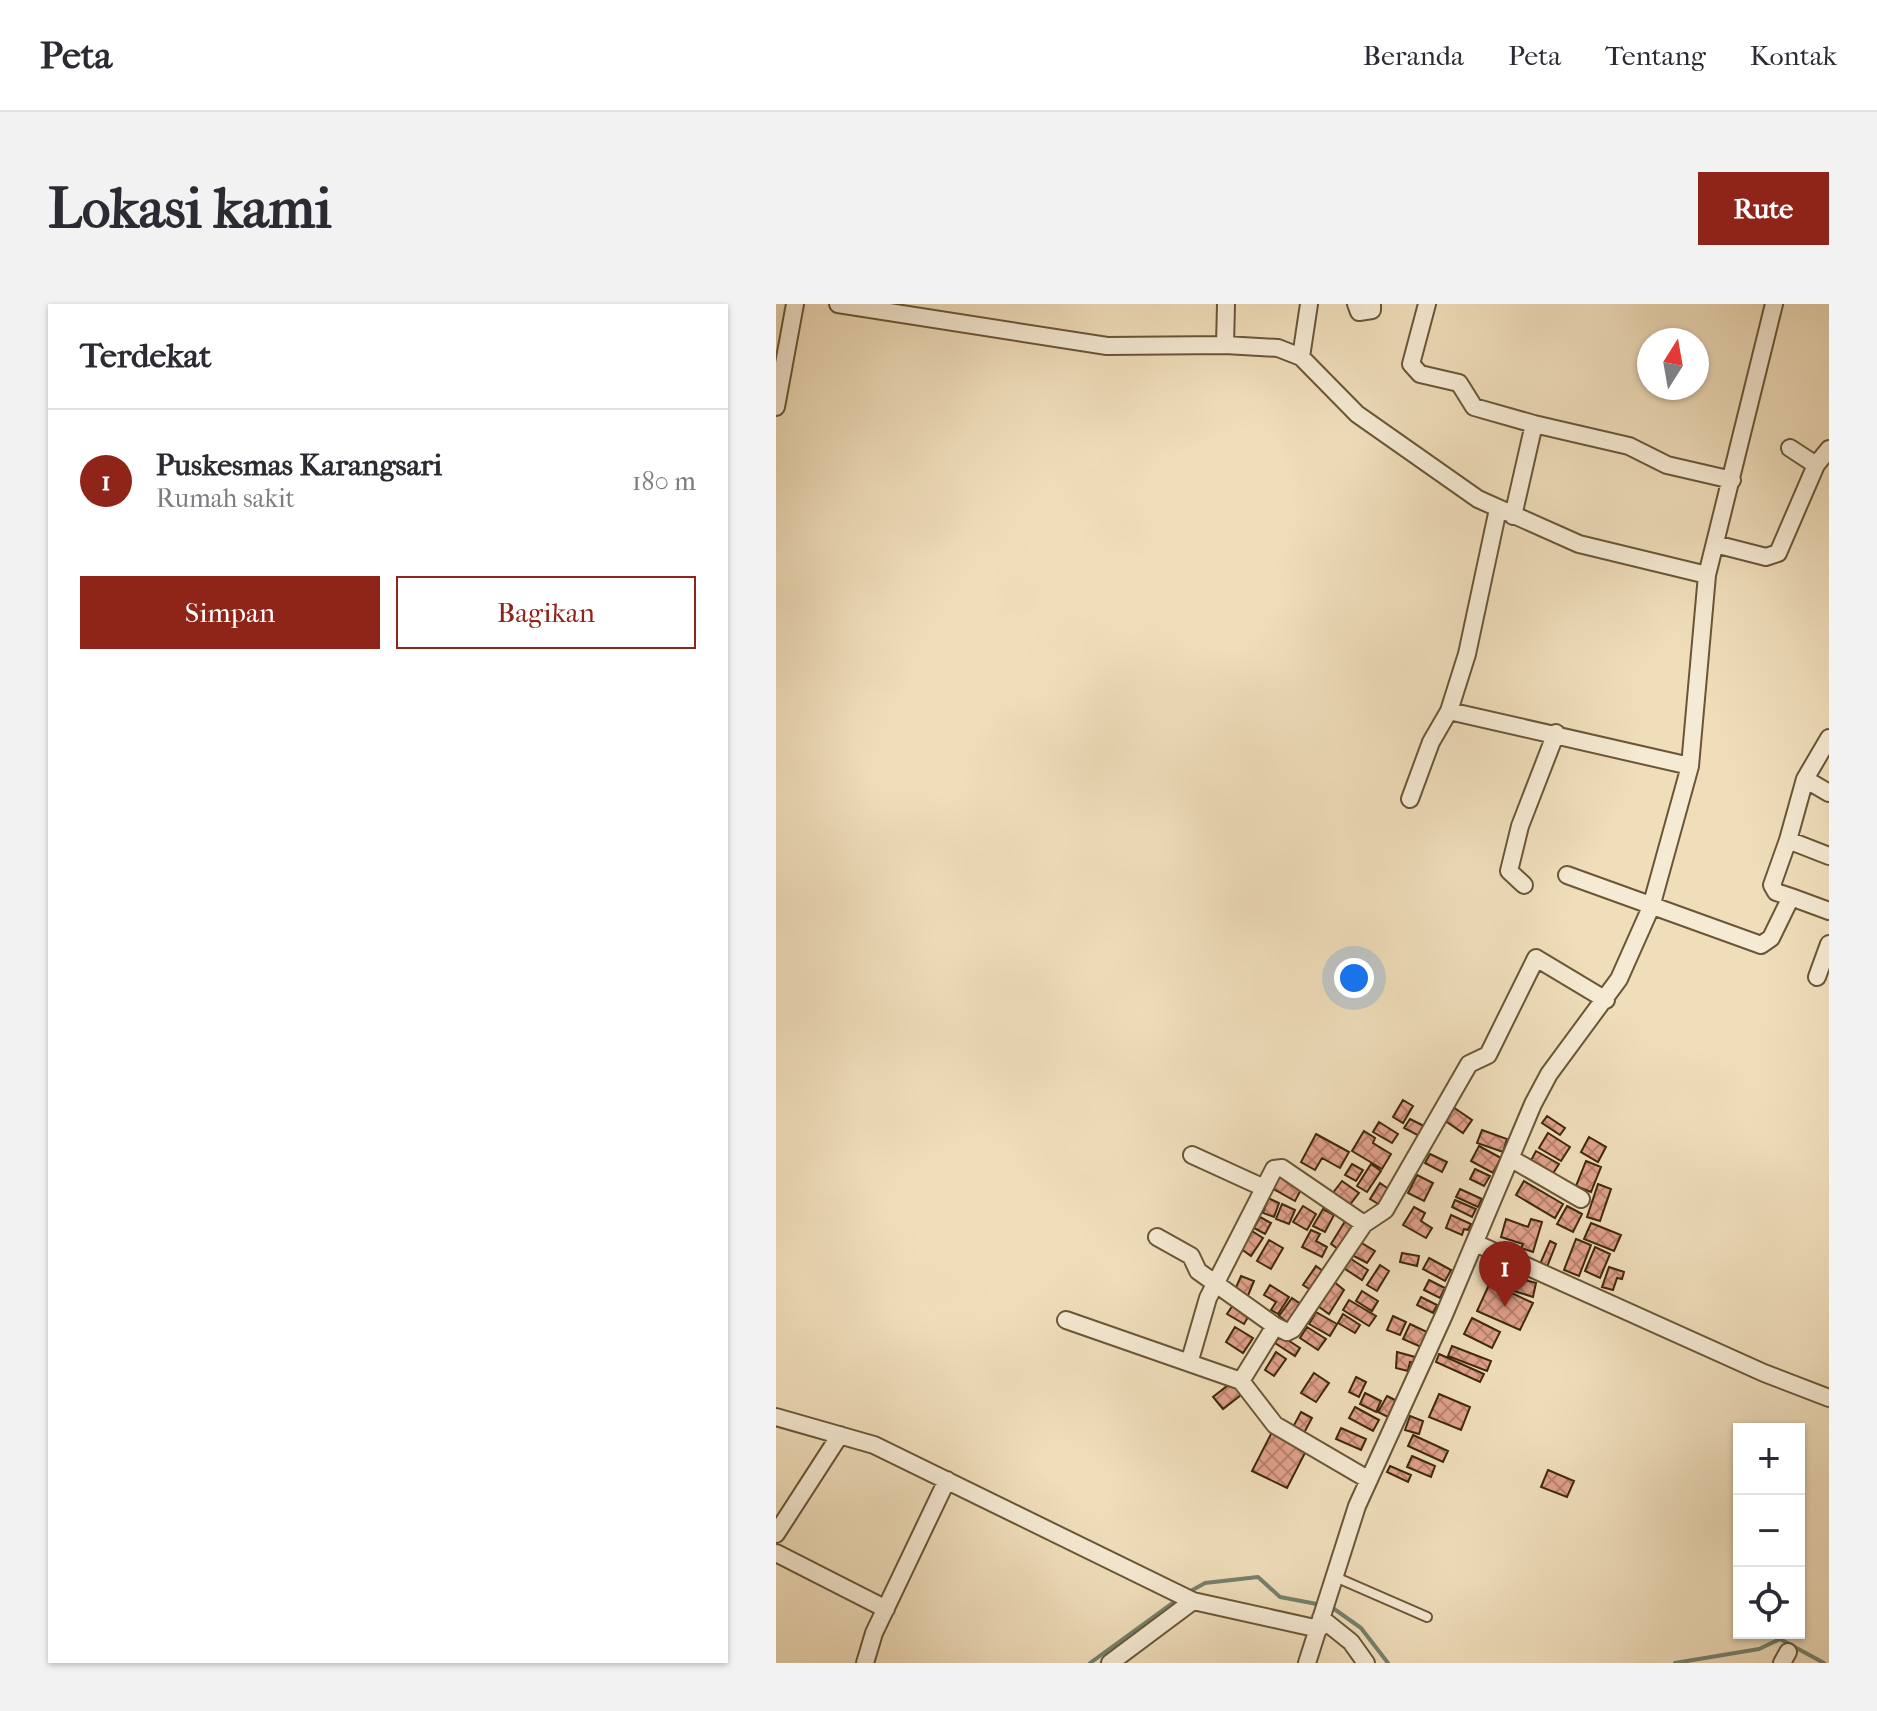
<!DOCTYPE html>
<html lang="id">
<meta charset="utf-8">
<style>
body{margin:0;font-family:"IM FELL French Canon",serif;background:#f2f2f3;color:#2b2b33}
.controls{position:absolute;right:24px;bottom:24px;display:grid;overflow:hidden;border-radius:0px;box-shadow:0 2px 6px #0004}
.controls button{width:72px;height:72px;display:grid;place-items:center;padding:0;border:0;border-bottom:2px solid #e1e1e2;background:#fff;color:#2b2b33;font:40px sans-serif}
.compass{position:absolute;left:861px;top:24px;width:72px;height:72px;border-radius:50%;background:#fff;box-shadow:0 2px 6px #0004;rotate:11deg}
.you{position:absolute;left:578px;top:674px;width:28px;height:28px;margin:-20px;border:6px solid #fff;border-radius:50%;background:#1a73e8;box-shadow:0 0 0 12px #1a73e833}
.badge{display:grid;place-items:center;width:52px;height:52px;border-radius:50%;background:#8f2418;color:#fff;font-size:26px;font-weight:700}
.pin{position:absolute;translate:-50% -66px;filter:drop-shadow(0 2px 4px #0008)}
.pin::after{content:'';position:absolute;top:42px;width:28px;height:24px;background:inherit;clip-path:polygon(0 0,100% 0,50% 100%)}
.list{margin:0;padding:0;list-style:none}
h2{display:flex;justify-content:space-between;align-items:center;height:104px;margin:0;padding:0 32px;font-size:34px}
h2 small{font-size:26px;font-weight:400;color:#7c7c81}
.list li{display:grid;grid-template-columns:52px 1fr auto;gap:24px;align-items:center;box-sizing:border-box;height:144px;padding:0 32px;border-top:2px solid #e1e1e2}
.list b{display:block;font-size:30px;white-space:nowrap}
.list p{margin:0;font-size:26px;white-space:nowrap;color:#7c7c81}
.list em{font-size:26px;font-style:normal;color:#7c7c81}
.actions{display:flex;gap:16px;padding:24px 32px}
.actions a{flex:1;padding:18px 0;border:2px solid #8f2418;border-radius:0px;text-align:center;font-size:28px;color:#8f2418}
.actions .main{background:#8f2418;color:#fff}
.icon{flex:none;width:44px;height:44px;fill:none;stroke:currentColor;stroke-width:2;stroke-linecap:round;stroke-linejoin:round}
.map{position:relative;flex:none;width:1053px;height:1359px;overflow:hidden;border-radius:0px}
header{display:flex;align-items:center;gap:48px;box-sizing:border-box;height:112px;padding:0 40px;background:#fff;border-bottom:2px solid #e1e1e2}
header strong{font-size:38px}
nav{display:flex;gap:44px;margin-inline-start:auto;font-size:28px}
.intro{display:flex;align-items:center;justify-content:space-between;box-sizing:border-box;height:192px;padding:0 48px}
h1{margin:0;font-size:56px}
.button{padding:20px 36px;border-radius:0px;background:#8f2418;color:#fff;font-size:28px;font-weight:700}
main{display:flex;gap:48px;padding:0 48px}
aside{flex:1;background:#fff;border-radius:0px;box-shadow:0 2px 6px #0004}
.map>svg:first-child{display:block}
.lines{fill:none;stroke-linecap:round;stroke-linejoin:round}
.stream{stroke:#75816d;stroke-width:4}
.building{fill:url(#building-cross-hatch);stroke:#3d280a;stroke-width:2}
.lane-casing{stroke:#6a5636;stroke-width:12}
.street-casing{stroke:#6a5636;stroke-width:20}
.lane{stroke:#f5ead3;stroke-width:8}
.street{stroke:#f5ead3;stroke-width:16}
</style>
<header>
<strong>Peta</strong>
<nav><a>Beranda</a><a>Peta</a><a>Tentang</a><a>Kontak</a></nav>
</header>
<div class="intro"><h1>Lokasi kami</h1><a class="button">Rute</a></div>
<main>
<aside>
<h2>Terdekat<small></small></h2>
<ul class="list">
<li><span class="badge">1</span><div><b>Puskesmas Karangsari</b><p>Rumah sakit</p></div><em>180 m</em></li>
</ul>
<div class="actions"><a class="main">Simpan</a><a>Bagikan</a></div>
</aside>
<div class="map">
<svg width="1053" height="1359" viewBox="0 0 1053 1359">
<defs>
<pattern id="building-cross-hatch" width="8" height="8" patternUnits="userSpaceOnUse" patternTransform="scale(2)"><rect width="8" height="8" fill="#e1a08a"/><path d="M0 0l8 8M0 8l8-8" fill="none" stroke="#b8826f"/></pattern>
</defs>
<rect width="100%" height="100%" fill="#f0debb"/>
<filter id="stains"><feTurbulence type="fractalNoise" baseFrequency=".0025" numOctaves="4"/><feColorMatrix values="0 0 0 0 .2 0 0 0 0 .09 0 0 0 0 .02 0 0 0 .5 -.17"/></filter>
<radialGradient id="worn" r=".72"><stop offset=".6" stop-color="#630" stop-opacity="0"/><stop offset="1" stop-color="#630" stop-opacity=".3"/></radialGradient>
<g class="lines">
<path class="stream" d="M413,1288L429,1279L482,1273L504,1293L546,1301
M554,1302L585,1324L612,1359
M314,1359L402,1295
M899,1359L983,1345L1004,1335L1048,1359"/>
</g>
<path class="building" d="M627,796L637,802L627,819L617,813Z
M677,803L696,816L687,829L668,816Z
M771,812L789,824L784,831L766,819Z
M634,815L650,823L645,833L628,824Z
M603,818L622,830L616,839L597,828Z
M706,826L731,835L727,848L701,839Z
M588,827L599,834L597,839L615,850L606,865L576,847Z
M772,829L794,843L785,857L763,844Z
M540,830L573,848L564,864L546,854L539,866L525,858Z
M813,833L830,843L822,858L805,848Z
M703,842L725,854L717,869L695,857Z
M760,847L783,860L774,874L752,862Z
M654,850L671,858L666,868L649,859Z
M810,857L825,863L815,888L800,882Z
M576,860L587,866L580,877L569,871Z
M595,860L605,867L591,888L581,882Z
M699,865L714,872L708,882L694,875Z
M502,868L527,882L519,897L494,883Z
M641,871L657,879L648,897L632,889Z
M566,877L583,889L573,902L556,890Z
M748,877L787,900L779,914L740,891Z
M604,879L614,886L604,901L594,895Z
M822,880L835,885L824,917L811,913Z
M684,885L706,895L702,903L680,893Z
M492,894L503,899L498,913L487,909Z
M679,896L700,905L696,913L676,903Z
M506,900L519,906L513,920L500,915Z
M527,902L540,910L531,926L517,918Z
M791,902L806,910L797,928L781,920Z
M638,903L649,909L645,917L656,924L650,934L627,921Z
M547,905L558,911L549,928L537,922Z
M675,911L695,920L692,926L688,925L686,931L670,924Z
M484,913L495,919L489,930L478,924Z
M571,914L581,920L565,947L555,940Z
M730,915L752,923L755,915L766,918L757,948L745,944L747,940L725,933Z
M815,919L845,931L838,947L808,935Z
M535,926L544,930L540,937L551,943L546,953L526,943Z
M476,927L487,934L475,952L464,944Z
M800,935L815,941L803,972L788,966Z
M493,936L507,944L495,965L481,957Z
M774,937L780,940L771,963L764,960Z
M584,938L599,947L591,959L576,951Z
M819,943L834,950L824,974L809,967Z
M626,949L643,952L641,962L624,958Z
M572,953L592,966L586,976L566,963Z
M653,954L675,966L669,977L647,965Z
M604,961L613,967L601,987L591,981Z
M540,962L551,970L538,988L527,981Z
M833,963L848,968L846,975L841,974L837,986L826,983Z
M465,972L478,977L471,994L458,988Z
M717,972L730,978L727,985L757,999L744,1026L701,1007Z
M742,974L760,979L757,993L738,987Z
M653,976L669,984L664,994L648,986Z
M557,977L568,986L553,1010L539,1000Z
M494,981L513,993L502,1010L495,1006L500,998L488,991Z
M586,987L602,997L596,1007L580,997Z
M645,993L661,1001L657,1009L641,1001Z
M516,994L529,1003L515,1021L503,1012Z
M573,996L600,1012L593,1022L567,1006Z
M459,998L475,1008L468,1020L451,1010Z
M540,1008L561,1020L554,1032L533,1020Z
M567,1010L584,1021L579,1029L562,1019Z
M617,1012L630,1018L624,1031L611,1026Z
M696,1014L724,1028L716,1044L688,1030Z
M634,1020L651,1028L645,1043L627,1035Z
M459,1023L477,1034L467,1049L450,1038Z
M531,1023L550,1035L542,1046L524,1034Z
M504,1031L524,1044L519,1052L499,1039Z
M676,1042L715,1057L711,1067L672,1052Z
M500,1048L510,1055L498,1072L489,1066Z
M621,1048L643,1054L642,1060L634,1058L632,1067L620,1064Z
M663,1050L708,1070L704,1078L660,1058Z
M538,1069L553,1079L540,1098L525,1089Z
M580,1073L590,1078L583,1093L573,1088Z
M460,1075L470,1087L447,1105L437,1093Z
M589,1089L605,1097L600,1108L584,1100Z
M663,1090L694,1103L685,1126L653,1113Z
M611,1092L621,1097L612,1113L602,1108Z
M579,1103L603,1116L597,1127L573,1114Z
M525,1108L536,1114L528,1129L517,1123Z
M634,1112L647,1117L643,1130L629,1126Z
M565,1124L590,1135L585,1146L560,1135Z
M496,1128L531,1145L511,1184L476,1167Z
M637,1131L672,1147L667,1158L632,1142Z
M636,1152L659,1162L655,1173L631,1163Z
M614,1162L635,1171L632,1178L611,1168Z
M772,1166L798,1177L791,1193L765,1183Z"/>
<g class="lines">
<g class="lane-casing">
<path id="lane" d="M557,1272L651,1313"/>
</g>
<g class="street-casing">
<path id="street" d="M62,0L331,42L449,41L502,44L525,53L581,110L702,195L803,240L931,271
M580,0L583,8L596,6V0
M651,0L635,60L644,70L683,79L698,103L758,120L737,212
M449,41L450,0
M525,53L533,0
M0,103L19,0
M758,120L853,142L891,161L956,176
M1014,144L1040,161
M939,240L990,253L1002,249L1040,161L1053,145
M673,407L914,462
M1029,475L1053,489
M634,495L655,438L673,407L691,350L722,205
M1012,536L1029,475L1053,434
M791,571L985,641L995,634L1015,593L1053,607
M748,581L733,567L744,522L780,429
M1015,593L1000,588L996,581L1012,536L1053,552
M1041,673L1053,640
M416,851L486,883
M734,854L805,895
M381,933L415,952L422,967L499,1022
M699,939L988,1069L1053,1094
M290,1016L465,1077L499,1121L593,1176
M414,1056L432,994L498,865L506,864L588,920
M465,1077L499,1022L511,1028L517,1025L588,920L609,906L693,760L712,751L760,654L830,696
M0,1113L98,1141L417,1297L543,1325
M0,1230L64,1131
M0,1249L110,1305
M545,1314L575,1338L590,1359
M89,1359L98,1329L171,1176
M334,1359L417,1297
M531,1359L581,1202L668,1011L757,800L773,770L843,675L875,603L914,462L931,271L998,0
M1006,1359L1012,1348"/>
</g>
<use href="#lane" class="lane"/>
<use href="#street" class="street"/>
</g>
<rect width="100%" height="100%" filter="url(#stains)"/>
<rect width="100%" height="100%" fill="url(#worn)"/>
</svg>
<div class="controls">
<button>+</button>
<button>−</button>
<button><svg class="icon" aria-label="locate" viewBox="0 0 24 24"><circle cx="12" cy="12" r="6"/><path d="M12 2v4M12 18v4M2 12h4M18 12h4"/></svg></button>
</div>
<svg class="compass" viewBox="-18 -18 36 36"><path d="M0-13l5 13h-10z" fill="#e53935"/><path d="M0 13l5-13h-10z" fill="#7c7c81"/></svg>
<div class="you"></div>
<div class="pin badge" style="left:729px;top:1003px">1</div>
</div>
</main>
